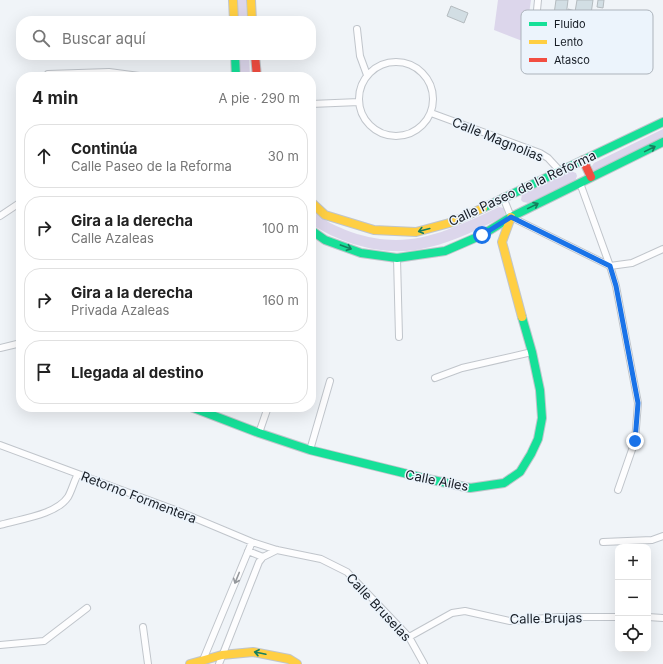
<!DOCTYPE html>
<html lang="es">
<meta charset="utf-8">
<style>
body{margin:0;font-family:Inter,sans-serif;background:#f2f2f2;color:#222}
.controls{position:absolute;right:12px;bottom:12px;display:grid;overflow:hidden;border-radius:8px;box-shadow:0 4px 16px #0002}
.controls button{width:36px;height:36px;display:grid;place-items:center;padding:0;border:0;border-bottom:1px solid #e0e0e0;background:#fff;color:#222;font:20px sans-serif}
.stop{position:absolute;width:12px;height:12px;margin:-9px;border:3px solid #1a73e8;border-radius:50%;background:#fff}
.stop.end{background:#1a73e8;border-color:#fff;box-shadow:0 1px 4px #0008}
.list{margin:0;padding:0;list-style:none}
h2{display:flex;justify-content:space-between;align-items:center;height:52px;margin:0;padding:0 16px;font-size:17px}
h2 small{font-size:13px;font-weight:400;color:#767676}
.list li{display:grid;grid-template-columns:26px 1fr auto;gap:12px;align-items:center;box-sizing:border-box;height:64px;margin:0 8px 8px;padding:0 8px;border:1px solid #e0e0e0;border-radius:16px}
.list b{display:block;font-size:15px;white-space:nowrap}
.list p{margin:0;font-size:13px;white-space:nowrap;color:#767676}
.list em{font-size:13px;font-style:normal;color:#767676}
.icon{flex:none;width:22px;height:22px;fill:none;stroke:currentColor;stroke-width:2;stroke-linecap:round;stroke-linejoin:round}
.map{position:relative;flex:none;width:663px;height:664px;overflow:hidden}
.search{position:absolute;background:#fff;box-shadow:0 4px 16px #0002;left:16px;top:16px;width:300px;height:44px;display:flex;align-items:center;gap:10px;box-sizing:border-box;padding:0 14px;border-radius:16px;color:#767676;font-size:15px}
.panel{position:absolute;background:#fff;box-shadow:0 4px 16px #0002;left:16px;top:72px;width:300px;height:340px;border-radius:16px}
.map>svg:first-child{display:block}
.green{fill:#dcd6eb}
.building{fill:#d2dee4;stroke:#b4bbbf}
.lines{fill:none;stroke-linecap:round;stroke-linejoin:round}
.street-casing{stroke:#c0c5cb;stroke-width:8}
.fast-casing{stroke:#c0c5cb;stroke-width:10}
.slow-casing{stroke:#c0c5cb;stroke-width:10}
.jam-casing{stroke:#c0c5cb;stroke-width:10}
.street{stroke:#fdfdfe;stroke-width:6}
.fast{stroke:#16e098;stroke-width:8}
.slow{stroke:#ffcf43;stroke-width:8}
.jam{stroke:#f24e42;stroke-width:8}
.oneway{stroke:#167e5e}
.oneway2{stroke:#95989c}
.route{stroke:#1a73e8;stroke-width:5}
.labels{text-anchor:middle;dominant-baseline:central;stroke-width:3;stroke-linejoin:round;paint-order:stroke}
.street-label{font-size:13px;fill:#161c24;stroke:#ecf4fc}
.key{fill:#ecf4fc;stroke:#acb3bb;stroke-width:1}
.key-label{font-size:11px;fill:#161c24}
</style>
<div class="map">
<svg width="663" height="664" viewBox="0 0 663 664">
<rect width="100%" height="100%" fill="#f0f4f8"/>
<path class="green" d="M235,0H246L247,21H236Z
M498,0H531L525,42L494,30Z
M238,55H249L250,77H239Z
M663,129V142L596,173L593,172L592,166L594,163Z
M570,171L576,173L577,176L575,181L528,203L523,202L521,200L522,194Z
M499,207L504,208L505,214L503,217C480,228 456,241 430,247C390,258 345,246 311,224V210C323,220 337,227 351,232C409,252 447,231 499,207Z"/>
<path class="building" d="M556,0H568L566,16L554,14Z
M577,0H593L591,14L575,12Z
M598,0H604L603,8L597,7Z
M451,6L468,13L464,23L447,16Z
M568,9L579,12L578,26L566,25Z"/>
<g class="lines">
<g class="street-casing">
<path id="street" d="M537,10L538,0
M357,29L360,56L367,75
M359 99a37 37 0 1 1 74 0a37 37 0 1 1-74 0Z
M48,74L109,72L147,77
M311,104L359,102
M431,113L540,153L548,158L560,171
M580,183L610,266L616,286L638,403L635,441L618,490
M503,197L511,217L610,266
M0,216L21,202
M397,258L399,337
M610,266L632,263L663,249
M0,348L21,343
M435,378L462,368L532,352
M259,433L268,407
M0,445L178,511L252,542L277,550L321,559L347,572L409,637L424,664
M310,450L330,381
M0,525C20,519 56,515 68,497C72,490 74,481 78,474
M603,542L652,540L663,536
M248,551L263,557
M648,617L663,618
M143,627L148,664
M409,637L452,613L465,611L510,621L558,617H618
M0,645L44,641L87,608
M203,660L252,542
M219,664L259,562L263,557L277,550"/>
</g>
<g class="fast-casing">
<path id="fast" d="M235,55L236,77
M483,208L663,122
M311,230L325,240L361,253L397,258L445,251L482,235L511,217L663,142
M191,407L259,433L310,450L428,479L470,488L504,483L520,472L531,454L538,439L542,418L540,390L532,352L522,317"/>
</g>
<g class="slow-casing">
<path id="slow" d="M233,0L234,21
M251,0L252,21
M311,202L325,215L374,230L416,232L453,222L483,208
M511,217L502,242L522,317
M190,664L222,655L253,652L289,659L297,664"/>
</g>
<g class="jam-casing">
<path id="jam" d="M255,55L257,77
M583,160L591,177"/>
</g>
<use href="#street" class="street"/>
<use href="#fast" class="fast"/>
<use href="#slow" class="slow"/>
<use href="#jam" class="jam"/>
</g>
<defs><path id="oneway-shaft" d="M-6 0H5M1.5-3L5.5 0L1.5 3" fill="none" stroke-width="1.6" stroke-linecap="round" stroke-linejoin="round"/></defs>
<g class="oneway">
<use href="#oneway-shaft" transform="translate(650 149) rotate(-26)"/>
<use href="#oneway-shaft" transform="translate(533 206) rotate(-26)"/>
<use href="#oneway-shaft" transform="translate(424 230) rotate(165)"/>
<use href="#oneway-shaft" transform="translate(346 247) rotate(20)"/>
<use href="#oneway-shaft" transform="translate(260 653) rotate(-168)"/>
</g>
<use class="oneway2" href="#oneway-shaft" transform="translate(237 578) rotate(112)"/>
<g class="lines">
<path class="route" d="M482,235L511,217L610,266L616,286L638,403L635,441"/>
</g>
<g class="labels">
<g class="street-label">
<text transform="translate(498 139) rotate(22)">Calle Magnolias</text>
<text transform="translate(522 188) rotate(-25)">Calle Paseo de la Reforma</text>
<text transform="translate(437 480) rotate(11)">Calle Ailes</text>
<text transform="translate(139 497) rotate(21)">Retorno Formentera</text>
<text transform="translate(379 607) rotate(47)">Calle Bruselas</text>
<text transform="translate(546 618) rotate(-1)">Calle Brujas</text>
</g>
</g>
<rect x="521" y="10" width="132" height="64" rx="6" class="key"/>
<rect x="529" y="22" width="18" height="4" fill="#16e098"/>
<rect x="529" y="40" width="18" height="4" fill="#ffcf43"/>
<rect x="529" y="58" width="18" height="4" fill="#f24e42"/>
<g class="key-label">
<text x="554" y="28">Fluido</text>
<text x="554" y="46">Lento</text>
<text x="554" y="64">Atasco</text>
</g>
</svg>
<div class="controls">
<button>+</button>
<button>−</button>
<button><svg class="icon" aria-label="locate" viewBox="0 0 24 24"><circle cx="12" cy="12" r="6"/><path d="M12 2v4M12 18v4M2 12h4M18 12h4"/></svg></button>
</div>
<div class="stop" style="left:482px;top:235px"></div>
<div class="stop end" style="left:635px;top:441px"></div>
<div class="search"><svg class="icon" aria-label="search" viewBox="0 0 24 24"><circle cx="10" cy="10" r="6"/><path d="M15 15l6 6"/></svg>Buscar aquí</div>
<section class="panel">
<h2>4 min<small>A pie · 290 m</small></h2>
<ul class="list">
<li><svg class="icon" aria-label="ahead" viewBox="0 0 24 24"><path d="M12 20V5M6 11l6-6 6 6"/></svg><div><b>Continúa</b><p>Calle Paseo de la Reforma</p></div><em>30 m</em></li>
<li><svg class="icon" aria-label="right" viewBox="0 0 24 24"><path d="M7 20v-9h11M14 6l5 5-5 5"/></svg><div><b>Gira a la derecha</b><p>Calle Azaleas</p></div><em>100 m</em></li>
<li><svg class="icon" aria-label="right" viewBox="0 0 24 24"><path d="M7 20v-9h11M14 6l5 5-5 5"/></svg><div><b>Gira a la derecha</b><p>Privada Azaleas</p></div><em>160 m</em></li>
<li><svg class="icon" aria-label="arrive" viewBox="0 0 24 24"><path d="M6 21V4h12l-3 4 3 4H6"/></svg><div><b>Llegada al destino</b></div></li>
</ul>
</section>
</div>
